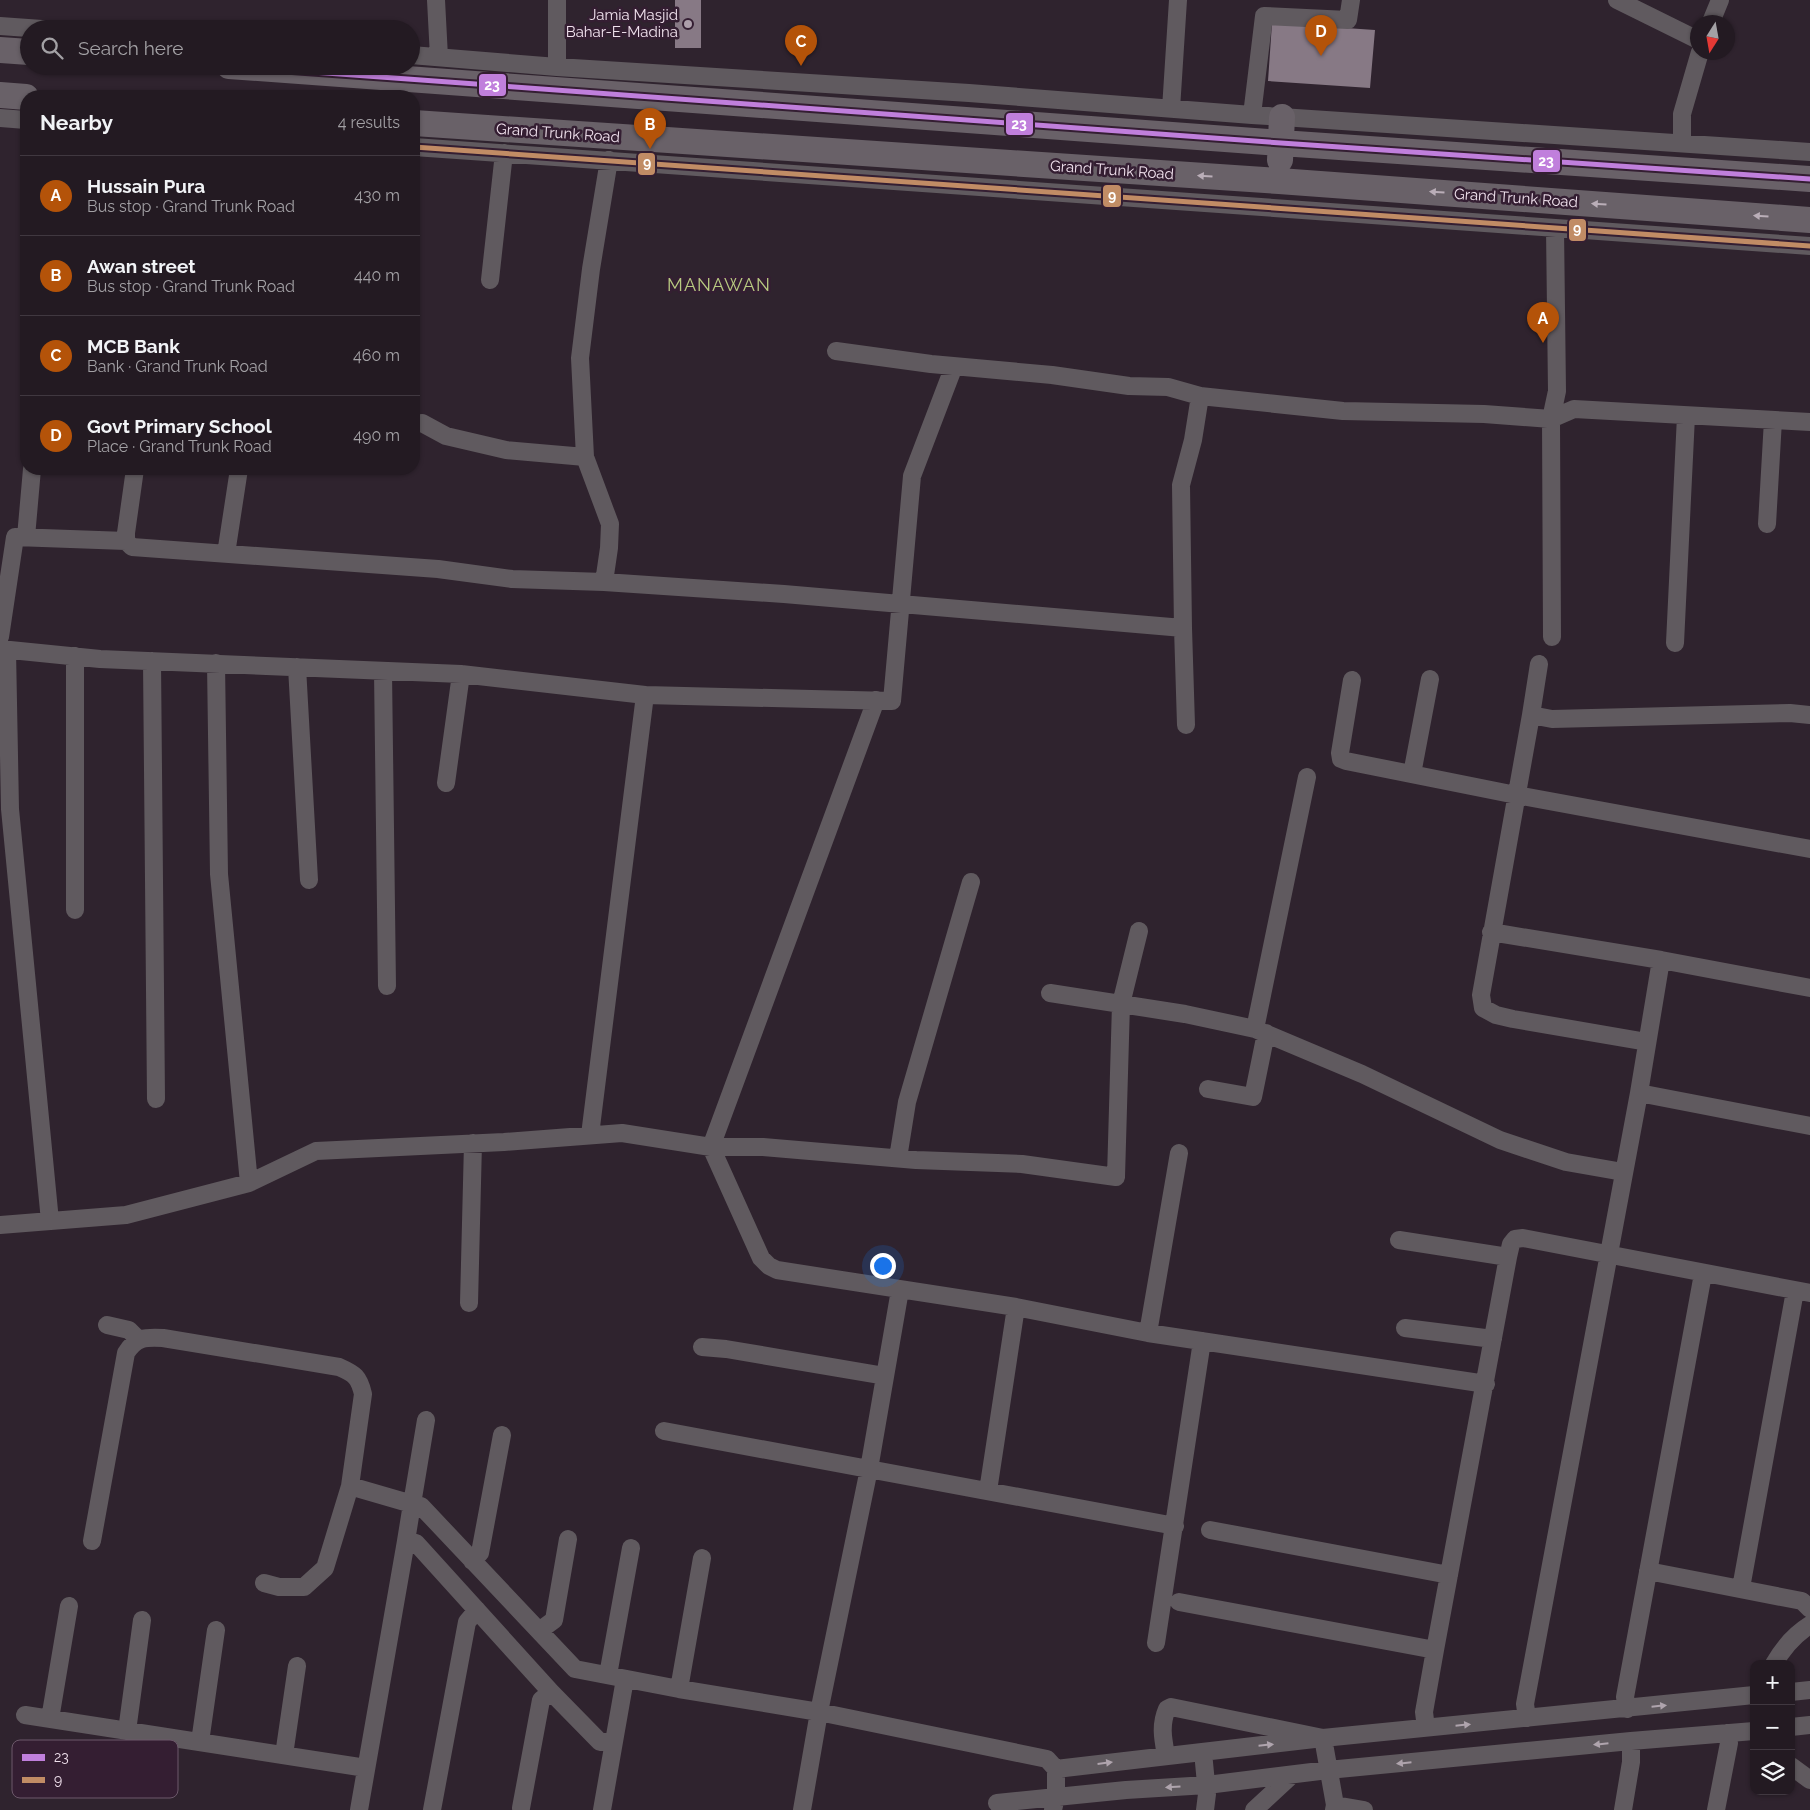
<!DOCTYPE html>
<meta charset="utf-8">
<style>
body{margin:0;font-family:Raleway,sans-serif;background:#2b232a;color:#f1f3f6}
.controls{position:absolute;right:15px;bottom:15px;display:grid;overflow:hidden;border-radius:10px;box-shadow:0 1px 4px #0004}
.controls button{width:45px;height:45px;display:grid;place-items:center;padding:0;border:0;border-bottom:1px solid #403840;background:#231a22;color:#f1f3f6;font:25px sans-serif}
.compass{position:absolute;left:1690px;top:15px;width:45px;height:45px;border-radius:50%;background:#231a22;box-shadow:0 1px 4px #0004;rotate:191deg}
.you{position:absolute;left:882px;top:1265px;width:18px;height:18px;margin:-12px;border:4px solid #fff;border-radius:50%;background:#1a73e8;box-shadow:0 0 0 8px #1a73e833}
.badge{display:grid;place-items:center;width:32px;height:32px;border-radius:50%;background:#b45309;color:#fff;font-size:16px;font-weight:700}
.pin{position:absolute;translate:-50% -41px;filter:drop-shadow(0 1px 2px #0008)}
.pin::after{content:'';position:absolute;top:26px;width:18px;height:15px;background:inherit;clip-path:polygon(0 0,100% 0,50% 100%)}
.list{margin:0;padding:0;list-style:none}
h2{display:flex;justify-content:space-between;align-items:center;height:65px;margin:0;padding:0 20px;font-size:21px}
h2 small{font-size:16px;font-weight:400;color:#a3a1a5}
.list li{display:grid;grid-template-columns:32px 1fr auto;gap:15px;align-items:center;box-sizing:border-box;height:80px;padding:0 20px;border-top:1px solid #403840}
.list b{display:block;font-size:19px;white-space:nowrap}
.list p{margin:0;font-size:16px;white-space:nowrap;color:#a3a1a5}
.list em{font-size:16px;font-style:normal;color:#a3a1a5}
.icon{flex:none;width:28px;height:28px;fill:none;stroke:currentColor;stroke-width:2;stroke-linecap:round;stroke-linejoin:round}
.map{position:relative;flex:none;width:1810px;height:1810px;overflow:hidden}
.search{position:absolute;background:#231a22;box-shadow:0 1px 4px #0004;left:20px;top:20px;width:400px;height:55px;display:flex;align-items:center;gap:12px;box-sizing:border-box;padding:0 18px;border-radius:28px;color:#a3a1a5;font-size:19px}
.panel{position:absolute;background:#231a22;box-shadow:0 1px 4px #0004;left:20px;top:90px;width:400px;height:385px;border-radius:20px}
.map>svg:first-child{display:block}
.building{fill:#877985}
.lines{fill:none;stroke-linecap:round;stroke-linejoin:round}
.minor{stroke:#605a5f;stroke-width:18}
.highway{stroke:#696168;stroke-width:26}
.bus-1-casing{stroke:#341e32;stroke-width:9}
.bus-2-casing{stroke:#341e32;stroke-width:9}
.bus-1{stroke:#c07fdc;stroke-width:5}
.bus-2{stroke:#c18c65;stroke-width:5}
.oneway{fill:#baaeb8}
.oneway2{fill:#afa4ad}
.poi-dot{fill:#ac9eaa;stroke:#341e32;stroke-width:2}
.labels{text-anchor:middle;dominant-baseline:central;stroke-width:5;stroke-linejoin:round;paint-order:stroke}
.poi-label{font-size:15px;fill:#f0e1ed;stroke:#341e32;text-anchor:end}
.street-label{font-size:15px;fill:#f0e1ed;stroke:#341e32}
.quarter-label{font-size:18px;letter-spacing:1px;fill:#b8cb81;stroke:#341e32}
.key{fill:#341e32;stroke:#6c586a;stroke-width:1}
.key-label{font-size:14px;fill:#f0e1ed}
.line-badge{stroke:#341e32;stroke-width:2}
.badge-label{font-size:14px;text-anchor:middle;font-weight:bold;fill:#fff}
</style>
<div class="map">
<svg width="1810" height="1810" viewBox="0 0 1810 1810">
<rect width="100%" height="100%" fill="#2f232e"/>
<path class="building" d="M675,0H701V48H675Z
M1272,23L1375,30L1370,88L1268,81Z"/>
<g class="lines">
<path class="minor" d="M436,0L439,57
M1617,0L1698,40
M1711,22L1720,0
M0,26L42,29
M411,55L557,67L969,93L1252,115L1810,152
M557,67V0
M1171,109L1178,0
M1252,115L1264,16L1348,20L1351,0
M0,118L26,120
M1682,142V114L1700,52
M414,147L1810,246
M490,280L504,153
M1200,396L1343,411L1484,414L1551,419L1574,409L1810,422
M422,423L446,436L506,450L585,457
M135,469L126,533V541L132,547L438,569L512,579L604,582L784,594L1183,628L1181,485L1193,440L1200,396L1168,387L1129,386L1052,375L931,364L836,351
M1767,524L1773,420
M26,537L32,469
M226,554L239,469
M604,582L609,548L610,524L585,457L580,358L591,269L609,160
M1183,628L1186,725
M0,637L15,537L126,541
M1552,637L1551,419L1557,391L1555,228
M1675,643L1686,416
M0,649L100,659L461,674L645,695L892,701L912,476L954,366
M7,650L10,809L50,1221
M152,661L156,1099
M216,663L219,874L249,1183
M1539,664L1531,715L1481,995L1483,1008L1496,1015L1513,1019L1647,1042
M297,667L309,880
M383,671L387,986
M1352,680L1340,753L1341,759L1346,761L1516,795L1810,849
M876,700L711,1147L761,1258L769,1266L777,1270L1016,1307L1148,1333L1486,1384
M1531,715L1552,719L1790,713L1810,715
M1412,774L1430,679
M446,783L461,674
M75,910V656
M1491,932L1661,960L1810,988
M1050,993L1185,1014L1255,1029L1362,1074L1500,1140L1566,1162L1623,1172
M1255,1029L1307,777
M1208,1089L1253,1097L1266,1033
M1639,1093L1810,1126
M590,1135L645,695
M898,1158L907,1102L971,882
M0,1225L126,1215L249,1183L316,1151L504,1142L622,1133L711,1147H763L916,1160L1022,1164L1116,1177L1121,1004L1139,931
M1399,1240L1508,1257
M469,1303L473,1143
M107,1325L129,1330L139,1340
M1405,1328L1493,1339
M1148,1333L1179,1153
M702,1347L726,1349L885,1376
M426,1420L412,1504L421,1506L575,1669L679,1689L819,1712L1047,1759L1056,1769V1797L1053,1810
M664,1431L1175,1526
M988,1491L1016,1307
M1210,1530L1449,1575
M92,1541L126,1353C136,1337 145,1337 163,1338L339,1367C355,1374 359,1377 363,1394L350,1486
M472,1561L480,1553L502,1435
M1648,1571L1802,1601L1810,1609
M264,1583L279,1587H304L325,1568L350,1486L412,1504L406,1541
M1741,1588L1795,1291
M1179,1602L1435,1650
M539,1631L554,1620L568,1539
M1156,1643L1202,1341
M1774,1664C1783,1648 1794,1635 1810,1625
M608,1675L631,1548
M679,1689L702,1558
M1791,1692L1810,1690
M1627,1709L1625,1697L1703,1274
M25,1715L366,1768
M1527,1718L1525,1704L1639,1093L1661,960
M50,1719L69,1606
M1791,1727L1810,1725
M1426,1728L1424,1712L1435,1650L1508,1257L1511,1244L1515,1239L1523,1238L1810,1293
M127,1731L142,1620
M200,1742L216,1630
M1203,1752L1207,1794L1205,1810
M284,1755L297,1666
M1166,1755C1163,1739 1160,1725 1167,1709L1171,1707L1323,1738L1335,1805L1334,1810
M1791,1766L1810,1780
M1056,1769L1323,1738L1754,1695
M997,1803L1126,1790L1207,1785L1328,1770L1631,1741L1754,1731
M1335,1805L1364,1810
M521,1808L541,1700L551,1692
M359,1810L406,1541L416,1543L551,1692L600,1742H614
M432,1810L467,1622L477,1610
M602,1810L625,1679
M802,1810L819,1712L869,1469L900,1290
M1254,1810L1292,1775
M1623,1810L1631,1762V1741
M1716,1810L1729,1743L1727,1733"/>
<path class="highway" d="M0,50L29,52
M229,66L1281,143L1810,179
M0,95L26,97
M414,123L1279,181L1810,220
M1280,160L1282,117"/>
<g class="bus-1-casing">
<path id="bus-1" d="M229,66L1281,143L1810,179"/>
</g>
<g class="bus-2-casing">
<path id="bus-2" d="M414,147L1810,246"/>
</g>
<use href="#bus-1" class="bus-1"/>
<use href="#bus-2" class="bus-2"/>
</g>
<defs><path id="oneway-solid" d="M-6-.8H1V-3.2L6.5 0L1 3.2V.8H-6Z" transform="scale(1.25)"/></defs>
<g class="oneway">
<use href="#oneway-solid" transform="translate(1205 176) rotate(-176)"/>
<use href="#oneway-solid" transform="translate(1437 192) rotate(-176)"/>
<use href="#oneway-solid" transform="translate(1599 204) rotate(-176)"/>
<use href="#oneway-solid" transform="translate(1761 216) rotate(-176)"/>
</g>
<g class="oneway2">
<use href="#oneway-solid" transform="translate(1659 1706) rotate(-6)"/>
<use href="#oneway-solid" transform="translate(1463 1725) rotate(-6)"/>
<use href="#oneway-solid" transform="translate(1601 1744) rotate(174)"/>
<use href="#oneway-solid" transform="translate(1266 1745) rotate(-6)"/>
<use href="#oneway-solid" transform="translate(1105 1763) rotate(-7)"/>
<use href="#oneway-solid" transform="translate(1404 1763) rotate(174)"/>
<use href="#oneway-solid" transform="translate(1173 1787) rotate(176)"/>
</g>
<circle class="poi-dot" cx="688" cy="24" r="5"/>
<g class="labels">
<g class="poi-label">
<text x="678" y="15">Jamia Masjid<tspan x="678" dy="17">Bahar-E-Madina</tspan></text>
</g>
<g class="street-label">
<text transform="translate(558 133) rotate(4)">Grand Trunk Road</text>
<text transform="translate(1112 170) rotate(4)">Grand Trunk Road</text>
<text transform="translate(1516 198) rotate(4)">Grand Trunk Road</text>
</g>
<g class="quarter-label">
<text x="719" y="284">MANAWAN</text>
</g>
</g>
<rect x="12" y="1740" width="166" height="58" rx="8" class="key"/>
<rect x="22" y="1754" width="23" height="7" fill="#c07fdc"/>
<rect x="22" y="1777" width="23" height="6" fill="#c18c65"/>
<g class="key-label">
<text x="54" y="1762">23</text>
<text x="54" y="1785">9</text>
</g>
<g class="line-badge">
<rect x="478" y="73" width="29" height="24" rx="5" fill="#c07fdc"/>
<rect x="1005" y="112" width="29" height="24" rx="5" fill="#c07fdc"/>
<rect x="1532" y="149" width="29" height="24" rx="5" fill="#c07fdc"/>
<rect x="637" y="152" width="19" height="24" rx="5" fill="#c18c65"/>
<rect x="1102" y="184" width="20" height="24" rx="5" fill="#c18c65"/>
<rect x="1568" y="218" width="19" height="24" rx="5" fill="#c18c65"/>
</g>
<g class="badge-label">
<text x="492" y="90">23</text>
<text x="1019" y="129">23</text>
<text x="1546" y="166">23</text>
<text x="647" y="168">9</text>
<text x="1112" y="201">9</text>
<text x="1577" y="234">9</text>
</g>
</svg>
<div class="controls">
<button>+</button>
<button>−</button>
<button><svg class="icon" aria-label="layers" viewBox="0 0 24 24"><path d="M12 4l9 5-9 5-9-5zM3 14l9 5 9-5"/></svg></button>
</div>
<svg class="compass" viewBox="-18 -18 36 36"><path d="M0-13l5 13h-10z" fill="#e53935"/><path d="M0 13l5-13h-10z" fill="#a3a1a5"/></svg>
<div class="you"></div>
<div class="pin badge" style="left:1543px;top:343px">A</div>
<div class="pin badge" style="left:650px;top:149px">B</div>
<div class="pin badge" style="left:801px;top:66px">C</div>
<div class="pin badge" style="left:1321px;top:56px">D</div>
<div class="search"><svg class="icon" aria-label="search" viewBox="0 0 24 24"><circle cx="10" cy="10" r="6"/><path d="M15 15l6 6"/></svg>Search here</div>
<section class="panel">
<h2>Nearby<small>4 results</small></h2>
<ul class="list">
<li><span class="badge">A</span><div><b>Hussain Pura</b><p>Bus stop · Grand Trunk Road</p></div><em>430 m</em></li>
<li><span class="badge">B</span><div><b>Awan street</b><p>Bus stop · Grand Trunk Road</p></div><em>440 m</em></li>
<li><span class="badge">C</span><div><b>MCB Bank</b><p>Bank · Grand Trunk Road</p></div><em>460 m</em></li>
<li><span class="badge">D</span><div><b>Govt Primary School</b><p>Place · Grand Trunk Road</p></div><em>490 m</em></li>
</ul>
</section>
</div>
